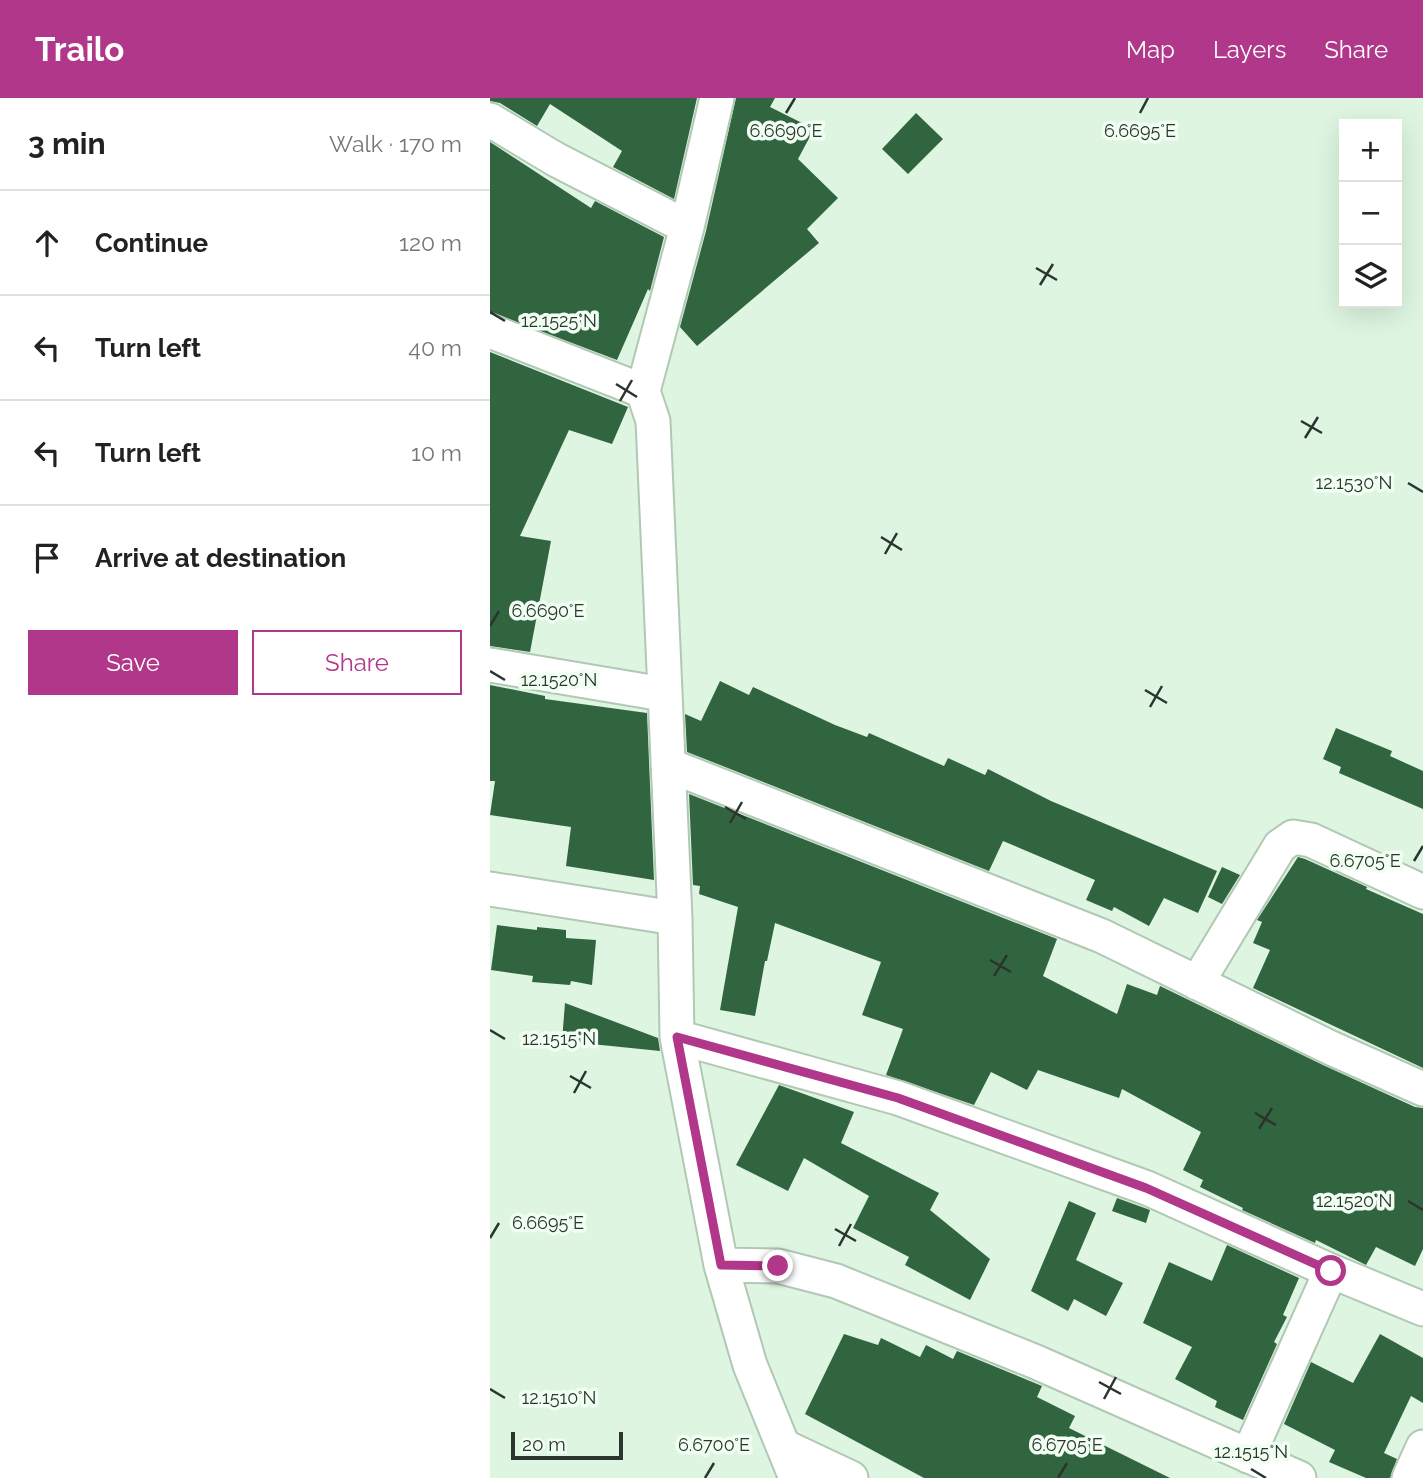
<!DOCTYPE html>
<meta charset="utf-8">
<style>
body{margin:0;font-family:Raleway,sans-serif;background:#f2f2f2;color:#222}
.controls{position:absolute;right:21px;top:21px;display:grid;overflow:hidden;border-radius:0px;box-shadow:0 7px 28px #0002}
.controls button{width:63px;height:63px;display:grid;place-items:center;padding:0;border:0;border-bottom:2px solid #e0e0e0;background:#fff;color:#222;font:35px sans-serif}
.scale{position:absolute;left:21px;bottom:18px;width:112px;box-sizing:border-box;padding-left:7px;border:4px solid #2b342d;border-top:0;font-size:19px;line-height:24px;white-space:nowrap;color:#2b342d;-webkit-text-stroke:5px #f1fff3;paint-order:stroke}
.stop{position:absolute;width:21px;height:21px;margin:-16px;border:5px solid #b1378a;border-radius:50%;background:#fff}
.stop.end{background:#b1378a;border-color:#fff;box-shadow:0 2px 7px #0008}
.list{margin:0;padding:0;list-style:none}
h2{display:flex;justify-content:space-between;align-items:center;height:91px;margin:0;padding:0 28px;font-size:30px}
h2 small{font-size:23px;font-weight:400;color:#767676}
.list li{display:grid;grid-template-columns:46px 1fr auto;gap:21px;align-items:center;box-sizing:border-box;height:105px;padding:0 28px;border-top:2px solid #e0e0e0}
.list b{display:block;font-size:26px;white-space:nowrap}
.list em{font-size:23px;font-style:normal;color:#767676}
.actions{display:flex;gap:14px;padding:21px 28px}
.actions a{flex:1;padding:16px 0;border:2px solid #b1378a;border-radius:0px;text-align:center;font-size:24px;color:#b1378a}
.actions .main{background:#b1378a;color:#fff}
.icon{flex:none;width:38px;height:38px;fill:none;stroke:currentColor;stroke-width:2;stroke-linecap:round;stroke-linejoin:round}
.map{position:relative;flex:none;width:933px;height:1380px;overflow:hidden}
header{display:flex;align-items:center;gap:42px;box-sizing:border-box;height:98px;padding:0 35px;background:#b1378a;color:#fff}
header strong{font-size:33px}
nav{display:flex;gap:38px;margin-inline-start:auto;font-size:24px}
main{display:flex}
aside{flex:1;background:#fff}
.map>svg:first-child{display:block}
.building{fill:#316540}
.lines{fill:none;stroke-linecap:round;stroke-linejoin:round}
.minor-casing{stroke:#b1c8b5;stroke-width:37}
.minor{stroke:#fff;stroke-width:33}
.route{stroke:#b1378a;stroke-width:9}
.ticks{fill:none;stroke:#2b342d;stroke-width:2.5}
.ticks-label{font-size:18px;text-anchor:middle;fill:#2b342d;stroke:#f1fff3;stroke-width:7;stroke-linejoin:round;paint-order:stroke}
</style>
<header>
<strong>Trailo</strong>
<nav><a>Map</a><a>Layers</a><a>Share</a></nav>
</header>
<main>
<aside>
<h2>3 min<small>Walk · 170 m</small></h2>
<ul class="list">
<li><svg class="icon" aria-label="ahead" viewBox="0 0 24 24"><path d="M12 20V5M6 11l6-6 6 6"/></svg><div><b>Continue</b></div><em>120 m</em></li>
<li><svg class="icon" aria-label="left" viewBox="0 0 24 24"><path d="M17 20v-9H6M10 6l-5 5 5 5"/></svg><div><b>Turn left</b></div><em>40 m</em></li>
<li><svg class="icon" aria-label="left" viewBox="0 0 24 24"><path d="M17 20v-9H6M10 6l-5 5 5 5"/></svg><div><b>Turn left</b></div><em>10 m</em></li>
<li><svg class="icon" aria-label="arrive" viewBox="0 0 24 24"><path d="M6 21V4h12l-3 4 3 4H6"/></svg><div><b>Arrive at destination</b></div></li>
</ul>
<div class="actions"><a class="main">Save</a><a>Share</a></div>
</aside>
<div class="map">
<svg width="933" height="1380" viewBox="0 0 933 1380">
<rect width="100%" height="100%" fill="#ddf5e1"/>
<path class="building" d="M0,0H207L184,101L123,69L132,53L60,6L47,28L10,5L0,3Z
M246,0H285L280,9L324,31L308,61L348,100L317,131L329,145L207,248L190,229L216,133Z
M426,15L453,41L418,76L392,51Z
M0,44L101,110L105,103L174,139L160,193L158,191L127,262L0,214Z
M0,254L138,309L122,346L79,332L30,438L61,443L40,554L0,548Z
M230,583L259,597L263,589L345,627L377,639L379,635L454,668L458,660L495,677L498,671L561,703L727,773L708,815L674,800L659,828L624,809L622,813L596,802L605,782L513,743L499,773L197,654L195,616L211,623Z
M0,587L55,598V601L157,615L164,782L76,768L81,729L0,717L5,683H0Z
M846,630L902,653L900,658L933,673V711L849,675L851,669L833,661Z
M199,696L567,841L553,878L627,916L637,886L667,897L670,888L833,967L925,1009L933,1010V1151L925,1168L886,1149L876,1167L826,1142L825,1145L752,1112L753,1110L710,1089L713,1082L693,1072L711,1034L632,991L629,1000L548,972L537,992L501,974L484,1007L396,977L413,931L372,917L391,864L285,825L277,863H275L265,918L230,912L248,809L209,796L210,788L203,787Z
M808,759L815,761L877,789L876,791L933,816V970L763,890L780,852L763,845L772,824L767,822Z
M732,769L750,777L732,806L718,799Z
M7,827L47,832V829L76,832V840L106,842L102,887L81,883L80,887L42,884L43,878L1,872Z
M75,905L168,940L170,953L72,943Z
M289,987L364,1014L351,1045L449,1095L440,1112L500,1161L480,1202L415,1167L419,1159L363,1130L379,1098L314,1060L298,1093L246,1067Z
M627,1100L660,1112L656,1125L622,1113Z
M579,1103L606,1115L586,1162L633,1185L616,1218L584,1201L578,1213L541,1193Z
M737,1147L809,1180L793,1217L797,1219L784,1244L787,1246L753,1322L725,1309L727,1303L685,1281L702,1249L653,1225L679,1164L722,1183Z
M354,1236L388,1247L391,1240L430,1259L436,1247L463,1261L467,1253L552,1288L547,1299L585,1318L579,1330L680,1380H434L315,1316Z
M890,1236L933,1260V1305L921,1298L894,1355L907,1361L900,1380H876L839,1364L845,1352L794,1326L821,1264L863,1285Z"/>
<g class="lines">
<g class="minor-casing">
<path id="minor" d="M227,0L197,129L153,293L163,323L185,820L187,939L231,1167L260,1267L306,1380
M0,22L65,61L197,129
M0,233L153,293
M0,567L173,596
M178,667L612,838L841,950L933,991
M0,791L185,820
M707,885L790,748L803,739L821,742L933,794
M187,939L408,1000L657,1090L841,1173L933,1211
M231,1167L288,1168L346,1183L546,1264L809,1380
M293,1348L361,1380
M758,1358L841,1173
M919,1380L933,1349"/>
</g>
<use href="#minor" class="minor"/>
</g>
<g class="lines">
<path class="route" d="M288,1168L231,1167L187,939L408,1000L656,1090L841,1173"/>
</g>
<path class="ticks" d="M296,15L305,0M650,15L658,0M546,170L567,182M550,187L563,166M0,214L15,223M126,286L147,299M130,303L142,282M811,323L832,335M815,340L828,319M918,385L933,394M391,439L412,452M395,456L407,435M0,528L9,513M0,573L15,582M655,592L677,605M660,609L672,588M235,709L256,721M240,725L252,704M924,763L933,748M500,862L521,874M504,878L517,857M0,932L15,941M80,978L101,990M84,995L96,973M765,1015L786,1027M769,1031L782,1010M918,1103L933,1112M345,1131L366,1143M0,1140L9,1125M349,1148L361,1126M609,1284L631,1296M0,1291L15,1300M614,1301L626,1279M761,1371L776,1380M215,1380L224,1365M568,1380L577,1365"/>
<g class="ticks-label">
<text x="296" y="39">6.6690°E</text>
<text x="650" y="39">6.6695°E</text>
<text x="69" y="229">12.1525°N</text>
<text x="864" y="391">12.1530°N</text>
<text x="58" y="519">6.6690°E</text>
<text x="69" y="588">12.1520°N</text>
<text x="875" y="769">6.6705°E</text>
<text x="69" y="947">12.1515°N</text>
<text x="864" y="1109">12.1520°N</text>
<text x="58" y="1131">6.6695°E</text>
<text x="69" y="1306">12.1510°N</text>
<text x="224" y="1353">6.6700°E</text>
<text x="577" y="1353">6.6705°E</text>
<text x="761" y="1360">12.1515°N</text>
</g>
</svg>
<div class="controls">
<button>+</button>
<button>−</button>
<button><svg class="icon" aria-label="layers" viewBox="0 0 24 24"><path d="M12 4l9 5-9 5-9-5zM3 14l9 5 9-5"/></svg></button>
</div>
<div class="scale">20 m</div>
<div class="stop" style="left:841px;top:1173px"></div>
<div class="stop end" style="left:288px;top:1168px"></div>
</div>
</main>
